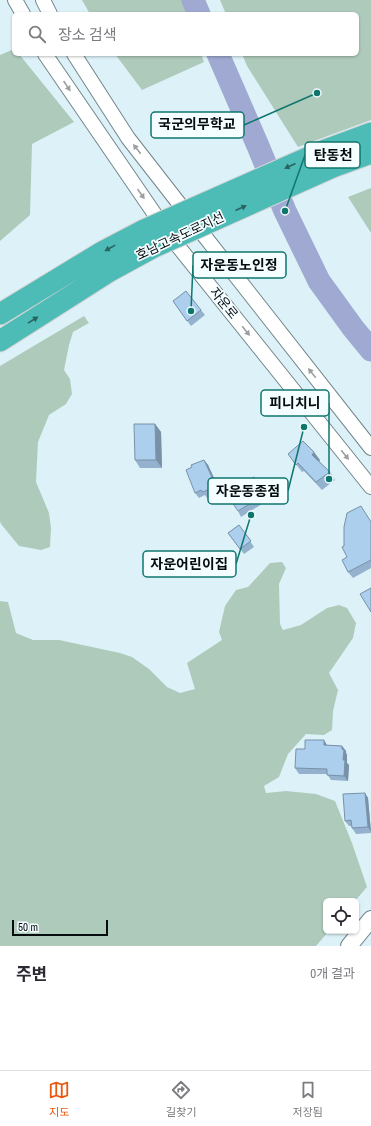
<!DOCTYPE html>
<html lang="ko">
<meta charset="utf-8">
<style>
body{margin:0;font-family:"Archivo Narrow","Noto Sans KR",sans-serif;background:#f2f2f3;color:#2b2b33}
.controls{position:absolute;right:12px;bottom:12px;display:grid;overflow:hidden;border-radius:6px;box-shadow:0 1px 3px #0004}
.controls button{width:36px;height:36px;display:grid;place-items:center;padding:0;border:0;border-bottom:1px solid #e1e1e2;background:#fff;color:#2b2b33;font:20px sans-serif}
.scale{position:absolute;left:12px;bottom:10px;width:96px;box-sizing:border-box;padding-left:4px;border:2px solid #070d0f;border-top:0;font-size:11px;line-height:14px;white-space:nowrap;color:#070d0f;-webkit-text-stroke:3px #f4fdff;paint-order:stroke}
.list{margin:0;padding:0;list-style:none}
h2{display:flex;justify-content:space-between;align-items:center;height:52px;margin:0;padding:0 16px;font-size:17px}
h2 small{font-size:13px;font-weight:400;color:#7c7c81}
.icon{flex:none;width:22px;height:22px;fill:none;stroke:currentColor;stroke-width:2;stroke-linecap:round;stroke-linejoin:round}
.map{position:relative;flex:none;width:371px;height:946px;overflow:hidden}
.search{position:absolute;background:#fff;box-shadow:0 1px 3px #0004;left:12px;right:12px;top:12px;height:44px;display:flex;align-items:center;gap:10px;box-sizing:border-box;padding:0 14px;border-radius:6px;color:#7c7c81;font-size:15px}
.sheet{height:124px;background:#fff}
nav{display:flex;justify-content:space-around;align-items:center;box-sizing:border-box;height:56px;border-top:1px solid #e1e1e2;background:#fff;font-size:11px;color:#7c7c81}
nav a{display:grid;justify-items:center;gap:2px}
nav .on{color:#ea580c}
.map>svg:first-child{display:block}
.green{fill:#aecabb}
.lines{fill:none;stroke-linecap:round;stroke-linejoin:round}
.river{stroke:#9fa9d1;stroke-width:23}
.tertiary-casing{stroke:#72858b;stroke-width:16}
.secondary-casing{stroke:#72858b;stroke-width:18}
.motorway-casing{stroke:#d2d3d4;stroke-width:23}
.tertiary{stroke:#fff;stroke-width:14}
.secondary{stroke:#fff;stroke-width:16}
.motorway{stroke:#4dbbb6;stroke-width:21}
.motorway-bridge-casing{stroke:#d2d3d4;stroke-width:23;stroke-linecap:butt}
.motorway-bridge{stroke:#4dbbb6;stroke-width:21}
.wall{fill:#94b2cd}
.shaded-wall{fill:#7891a7}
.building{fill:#accfee;stroke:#7891a7}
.oneway{fill:#9c9e9f}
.oneway2{fill:#2a6462}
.labels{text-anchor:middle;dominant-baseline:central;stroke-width:3.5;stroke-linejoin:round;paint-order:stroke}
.street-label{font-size:13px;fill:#070d0f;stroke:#f4fdff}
.leader{fill:none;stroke:#0f766e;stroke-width:1.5}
.callout-dot{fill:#0f766e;stroke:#f4fdff;stroke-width:1.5}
.callout{fill:#f4fdff;stroke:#0f766e;stroke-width:1.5}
.callout-label{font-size:14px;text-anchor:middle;font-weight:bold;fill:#070d0f}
</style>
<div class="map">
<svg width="371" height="946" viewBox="0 0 371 946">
<rect width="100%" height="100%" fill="#ddf2f8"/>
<path class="green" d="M82,0H185L190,14H90Z
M220,0H371V120L298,147L247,66L242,54H357V14H226Z
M14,49V54H19L74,122L32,144L30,215L0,241V55Z
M115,54H201L204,62L142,90Z
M371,188V233L348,197Z
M84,316L89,323L73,332L69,345L64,370L70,379L72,394L66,404L49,415L38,442L36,482L49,513L51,528L50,547L41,550L19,546L1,524L0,521V366Z
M282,562L286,568L279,584L280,624L283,630L301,625L327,608L339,605L347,608L356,623L353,638L329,673L338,690L333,711L332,730L324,735L306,734L288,754L279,777L264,786L266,793L286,791L316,794L335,801L352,843L367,887L355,901H326V931H329L316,946H0V601L8,602L16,633L33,640H59L120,653L132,657L149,669L167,687L180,693L195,689L187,663L222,640L219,632L225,606L236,590L248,587L270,563Z"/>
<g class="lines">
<path class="river" d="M193,0L199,14
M218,54L258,146L285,211L319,281L353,328L371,350"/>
<g class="tertiary-casing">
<path id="tertiary" d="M15,0L23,14
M43,0L50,14
M45,54L169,235L371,487
M74,54L128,138L195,224L371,448"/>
</g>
<g class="secondary-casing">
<path id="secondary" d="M349,946L371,919"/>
</g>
<g class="motorway-casing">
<path id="motorway" d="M325,150L371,133
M333,167L371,153
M0,314L102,252L144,230
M0,341L110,271L154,247"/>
</g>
<use href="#tertiary" class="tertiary"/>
<use href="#secondary" class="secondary"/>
<use href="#motorway" class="motorway"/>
<g class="motorway-bridge-casing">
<path id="motorway-bridge" d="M144,230L325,150
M154,247L333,167"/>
</g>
<use href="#motorway-bridge" class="motorway-bridge"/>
</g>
<path class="wall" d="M173,301L201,310L205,315L191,326Z
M155,424L161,432L162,468H140L135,460Z
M288,454L320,460L319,461L330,472L335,480L322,490L304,471L302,472Z
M204,460L208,465L220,491L207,498L205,495L199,498L195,493L192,467Z
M258,483L263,492L260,494L265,502L241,517L238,511Z
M371,521V568L353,578L348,572L347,557L344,546Z
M239,525L254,547L244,554L228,533Z
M327,745L342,746L346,751V753L347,755V763L349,765L348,781L331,780L327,774H299L295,768L305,749Z
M365,793L368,798L371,833L356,834L352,828V826H349L345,821Z"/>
<path class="shaded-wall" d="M155,424L161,432L162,468L156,460Z
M314,452L320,460L318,463L312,455Z
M204,460L208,465L220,491L216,486Z
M324,740L327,745H324Z
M342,746L346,751V753L347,755V763L349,765L348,781L344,776L343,760L342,749Z
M365,793L368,798L371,832L368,827Z"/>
<path class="building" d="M186,291L201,310L187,321L173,301Z
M134,424H155L156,460H135Z
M303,441L314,452L312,455L330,472L316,482L298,463L296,465L288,454Z
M204,460L216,486L203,492L201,490L195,493L186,470L192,467L191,465Z
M254,477L260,486L256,489L261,497L238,511L226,493Z
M361,506L371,522V560L348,572L342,560L347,557L342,547L344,546V527L347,513Z
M239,525L251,541L240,549L228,533Z
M371,588V612L360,594Z
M305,740H324V745L342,746V749L344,750L343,760H345L344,776L327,775V769L295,768L296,749H305Z
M365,793L368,827L352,828L351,820L345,821L343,794Z"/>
<defs><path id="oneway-solid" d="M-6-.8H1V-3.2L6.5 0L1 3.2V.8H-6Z"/></defs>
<g class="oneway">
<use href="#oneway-solid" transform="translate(67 86) rotate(56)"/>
<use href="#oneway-solid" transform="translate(137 149) rotate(-128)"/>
<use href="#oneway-solid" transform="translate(141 194) rotate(55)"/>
<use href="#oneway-solid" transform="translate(246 331) rotate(51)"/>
<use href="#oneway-solid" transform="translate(312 373) rotate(-128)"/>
<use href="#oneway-solid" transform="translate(345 455) rotate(51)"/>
</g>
<g class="oneway2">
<use href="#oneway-solid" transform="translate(290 166) rotate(156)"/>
<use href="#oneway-solid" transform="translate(241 208) rotate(-24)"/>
<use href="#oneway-solid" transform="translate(110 248) rotate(151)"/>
<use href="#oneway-solid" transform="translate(33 320) rotate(-32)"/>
</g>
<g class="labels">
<g class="street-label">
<text transform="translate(180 236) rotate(-25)">호남고속도로지선</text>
<text transform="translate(224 303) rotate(51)">자운로</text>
</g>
</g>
<path class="leader" d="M317 93L244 125M285 211L305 155M191 311L193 265M329 479L329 403M304 427L288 491M251 515L236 564"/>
<g class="callout-dot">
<circle cx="317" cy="93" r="4"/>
<circle cx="285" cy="211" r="4"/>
<circle cx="191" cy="311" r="4"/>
<circle cx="329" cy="479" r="4"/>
<circle cx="304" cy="427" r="4"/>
<circle cx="251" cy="515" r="4"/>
</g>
<g class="callout">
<rect x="151" y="112" width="93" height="26" rx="4"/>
<rect x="305" y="142" width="55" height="26" rx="4"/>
<rect x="193" y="252" width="93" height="26" rx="4"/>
<rect x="261" y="390" width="68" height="26" rx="4"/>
<rect x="208" y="478" width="80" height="26" rx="4"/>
<rect x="143" y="551" width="93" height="26" rx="4"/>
</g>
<g class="callout-label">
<text x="197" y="129">국군의무학교</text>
<text x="333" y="160">탄동천</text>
<text x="239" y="270">자운동노인정</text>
<text x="295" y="408">피니치니</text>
<text x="248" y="496">자운동종점</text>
<text x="189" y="569">자운어린이집</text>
</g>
</svg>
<div class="controls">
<button><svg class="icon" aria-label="locate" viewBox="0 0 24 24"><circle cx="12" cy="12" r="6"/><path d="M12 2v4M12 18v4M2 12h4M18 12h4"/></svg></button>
</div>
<div class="scale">50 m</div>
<div class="search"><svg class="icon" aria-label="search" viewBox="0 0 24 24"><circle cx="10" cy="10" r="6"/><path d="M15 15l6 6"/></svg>장소 검색</div>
</div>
<section class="sheet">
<h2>주변<small>0개 결과</small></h2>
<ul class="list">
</ul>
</section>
<nav>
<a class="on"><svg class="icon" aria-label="map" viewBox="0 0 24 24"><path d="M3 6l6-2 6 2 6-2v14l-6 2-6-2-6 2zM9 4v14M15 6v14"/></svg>지도</a>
<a><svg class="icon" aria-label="directions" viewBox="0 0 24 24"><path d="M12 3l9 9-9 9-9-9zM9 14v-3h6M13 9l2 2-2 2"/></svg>길찾기</a>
<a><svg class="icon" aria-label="saved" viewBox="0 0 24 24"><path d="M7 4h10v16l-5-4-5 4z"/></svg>저장됨</a>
</nav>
